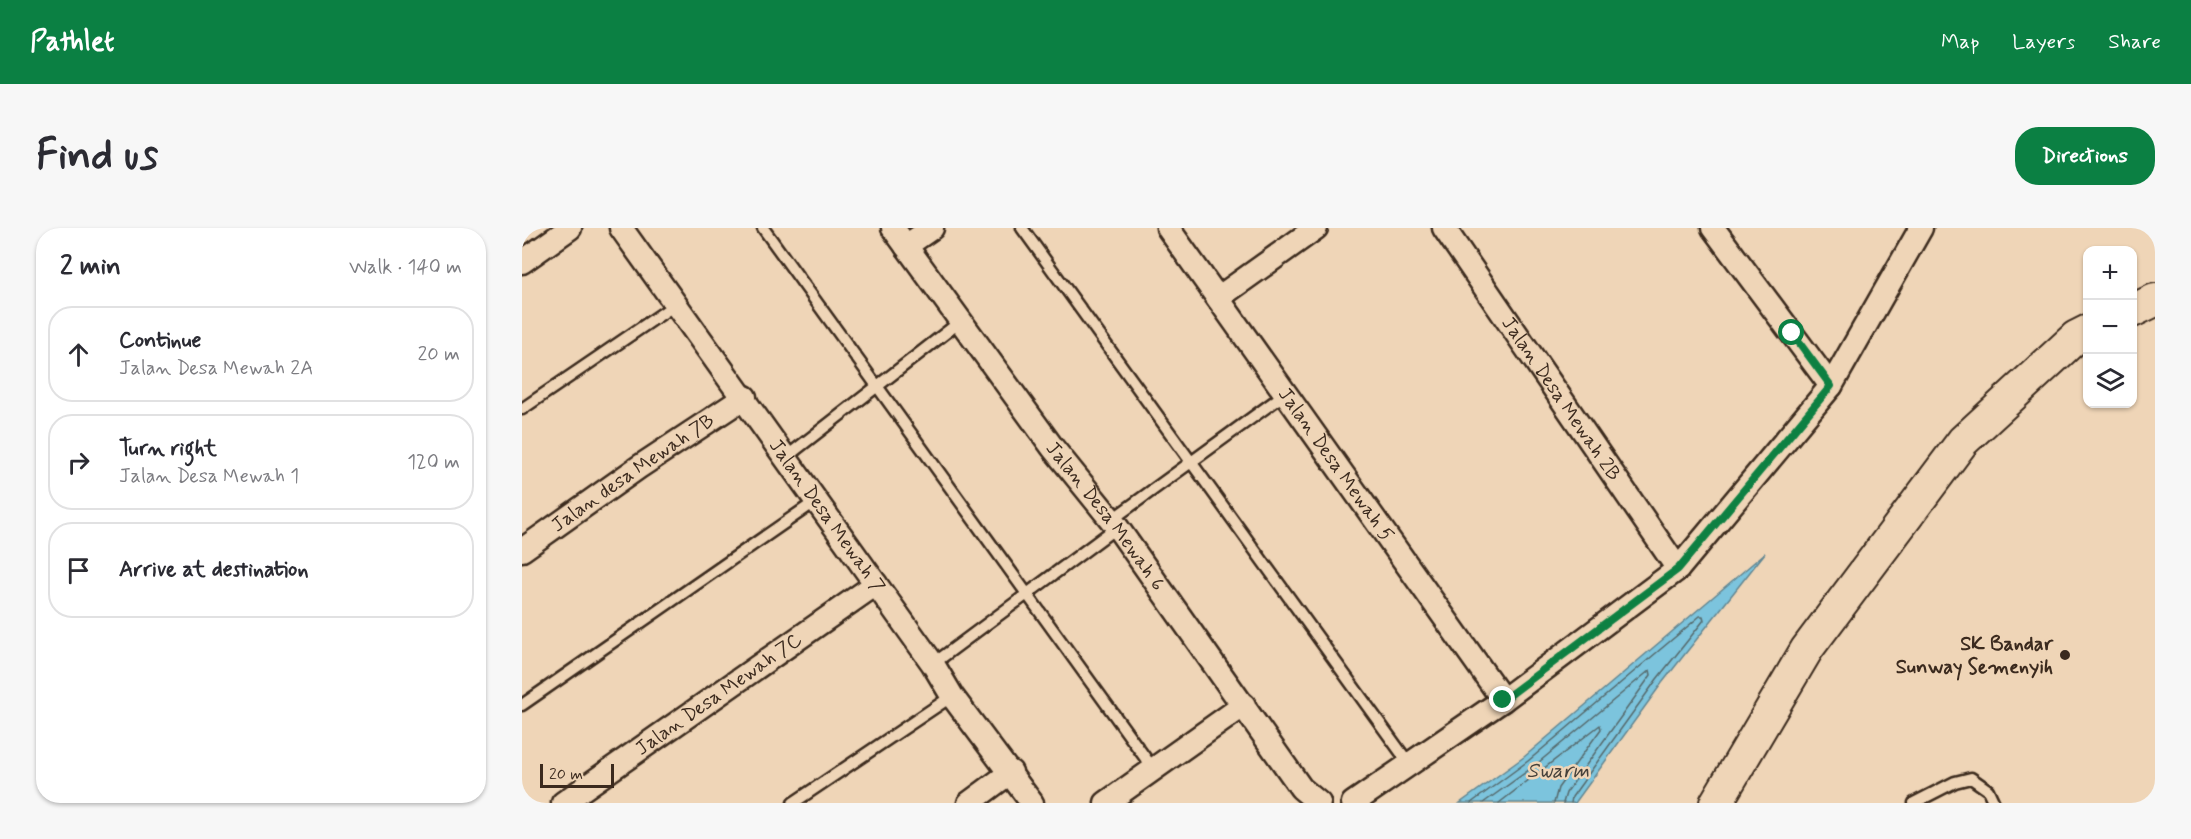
<!DOCTYPE html>
<meta charset="utf-8">
<style>
body{margin:0;font-family:Mynerve,sans-serif;background:#f7f7f7;color:#2b2b33}
.controls{position:absolute;right:18px;top:18px;display:grid;overflow:hidden;border-radius:12px;box-shadow:0 2px 4px #0004}
.controls button{width:54px;height:54px;display:grid;place-items:center;padding:0;border:0;border-bottom:2px solid #e1e1e2;background:#fff;color:#2b2b33;font:30px sans-serif}
.scale{position:absolute;left:18px;bottom:15px;width:74px;box-sizing:border-box;padding-left:6px;border:3px solid #3b2a1e;border-top:0;font-size:16px;line-height:21px;white-space:nowrap;color:#3b2a1e;-webkit-text-stroke:4px #efd5b7;paint-order:stroke}
.stop{position:absolute;width:18px;height:18px;margin:-14px;border:4px solid #0b8043;border-radius:50%;background:#fff}
.stop.end{background:#0b8043;border-color:#fff;box-shadow:0 2px 6px #0008}
.list{margin:0;padding:0;list-style:none}
h2{display:flex;justify-content:space-between;align-items:center;height:78px;margin:0;padding:0 24px;font-size:26px}
h2 small{font-size:20px;font-weight:400;color:#7c7c81}
.list li{display:grid;grid-template-columns:39px 1fr auto;gap:18px;align-items:center;box-sizing:border-box;height:96px;margin:0 12px 12px;padding:0 12px;border:2px solid #e1e1e2;border-radius:24px}
.list b{display:block;font-size:22px;white-space:nowrap}
.list p{margin:0;font-size:20px;white-space:nowrap;color:#7c7c81}
.list em{font-size:20px;font-style:normal;color:#7c7c81}
.icon{flex:none;width:33px;height:33px;fill:none;stroke:currentColor;stroke-width:2;stroke-linecap:round;stroke-linejoin:round}
.map{position:relative;flex:none;width:1633px;height:575px;overflow:hidden;border-radius:24px}
header{display:flex;align-items:center;gap:36px;box-sizing:border-box;height:84px;padding:0 30px;background:#0b8043;color:#fff}
header strong{font-size:28px}
nav{display:flex;gap:33px;margin-inline-start:auto;font-size:21px}
.intro{display:flex;align-items:center;justify-content:space-between;box-sizing:border-box;height:144px;padding:0 36px}
h1{margin:0;font-size:42px}
.button{padding:15px 27px;border-radius:24px;background:#0b8043;color:#fff;font-size:21px;font-weight:700}
main{display:flex;gap:36px;padding:0 36px}
aside{flex:1;background:#fff;border-radius:24px;box-shadow:0 2px 4px #0004}
.map>svg:first-child{display:block}
.water{fill:#7cc4dd;stroke:#628691;stroke-width:1.5}
.lines{fill:none;stroke-linecap:round;stroke-linejoin:round}
.shore{stroke:#55686a;stroke-width:1.5}
.lane-casing{stroke:#3b2a1e;stroke-width:15}
.street-casing{stroke:#3b2a1e;stroke-width:27}
.secondary-casing{stroke:#3b2a1e;stroke-width:36}
.lane{stroke:#efd5b7;stroke-width:10}
.street{stroke:#efd5b7;stroke-width:22}
.secondary{stroke:#efd5b7;stroke-width:32}
.route{stroke:#0b8043;stroke-width:8}
.poi-dot{fill:#3b2a1e;stroke:#efd5b7;stroke-width:2}
.labels{text-anchor:middle;dominant-baseline:central;stroke-width:5;stroke-linejoin:round;paint-order:stroke}
.street-label{font-size:20px;fill:#3b2a1e;stroke:#efd5b7}
.poi-label{font-size:20px;font-weight:bold;fill:#3b2a1e;stroke:#efd5b7;text-anchor:end}
.water-label{font-size:21px;font-style:italic;fill:#45413b;stroke:#efd5b7}
</style>
<header>
<strong>Pathlet</strong>
<nav><a>Map</a><a>Layers</a><a>Share</a></nav>
</header>
<div class="intro"><h1>Find us</h1><a class="button">Directions</a></div>
<main>
<aside>
<h2>2 min<small>Walk · 140 m</small></h2>
<ul class="list">
<li><svg class="icon" aria-label="ahead" viewBox="0 0 24 24"><path d="M12 20V5M6 11l6-6 6 6"/></svg><div><b>Continue</b><p>Jalan Desa Mewah 2A</p></div><em>20 m</em></li>
<li><svg class="icon" aria-label="right" viewBox="0 0 24 24"><path d="M7 20v-9h11M14 6l5 5-5 5"/></svg><div><b>Turn right</b><p>Jalan Desa Mewah 1</p></div><em>120 m</em></li>
<li><svg class="icon" aria-label="arrive" viewBox="0 0 24 24"><path d="M6 21V4h12l-3 4 3 4H6"/></svg><div><b>Arrive at destination</b></div></li>
</ul>
</aside>
<div class="map">
<svg width="1633" height="575" viewBox="0 0 1633 575">
<rect width="100%" height="100%" fill="#efd5b7"/>
<filter id="ink" filterUnits="userSpaceOnUse"><feTurbulence type="fractalNoise" baseFrequency=".0167" numOctaves="2"/><feDisplacementMap in="SourceGraphic" scale="12" xChannelSelector="R" yChannelSelector="G"/><feConvolveMatrix kernelMatrix="1 2 1 2 8 2 1 2 1" color-interpolation-filters="sRGB"/></filter>
<g filter="url(#ink)">
<path class="water" d="M1243,325L1140,455L1053,575H938L1002,529Z"/>
<g class="lines">
<path class="shore" d="M949,575L1006,533L1178,388H1181L1182,392L1135,451L1050,569L1049,575
M961,575L1011,539L1128,442L1129,447L1044,565L1041,575
M977,575L1078,497L1079,501L1036,560L1032,575"/>
<g class="lane-casing">
<path id="lane" d="M241,0L632,542
M500,0L888,537
M0,181L154,76
M263,230L439,93
M588,293L764,165
M411,436L595,299
M0,477L294,273
M271,575L430,468
M1392,575L1433,554L1449,550L1466,562L1472,575"/>
</g>
<g class="street-casing">
<g id="street">
<path id="s1" d="M99,0L411,436L430,468L510,575"/>
<path id="s2" d="M371,0L531,220L595,299L779,560L797,575"/>
<path id="s3" d="M646,0L981,472"/>
<path id="s4" d="M922,0L1156,341"/>
<path d="M1191,0L1309,158"/>
<path d="M384,18L410,0"/>
<path d="M0,34L48,0"/>
<path d="M696,70L794,0"/>
<path id="s5" d="M0,322L117,239L223,169"/>
<path id="s6" d="M41,575L354,356"/>
<path d="M447,575L489,544"/>
<path d="M584,575L722,477"/>
<path d="M831,575L981,472L1156,341L1309,158L1399,0"/>
</g>
</g>
<g class="secondary-casing">
<path id="secondary" d="M1610,83L1633,72
M1194,575L1285,421L1441,213L1554,109L1566,103"/>
</g>
<use href="#lane" class="lane"/>
<use href="#street" class="street"/>
<use href="#secondary" class="secondary"/>
</g>
</g>
<g class="lines" filter="url(#ink)">
<path class="route" d="M981,472L1156,341L1309,158L1270,105"/>
</g>
<circle class="poi-dot" cx="1543" cy="427" r="6"/>
<g class="labels">
<g class="street-label">
<text stroke="none"><textPath href="#s4" startOffset="207">Jalan Desa Mewah 2B</textPath></text>
<text stroke="none"><textPath href="#s3" startOffset="290">Jalan Desa Mewah 5</textPath></text>
<text stroke="none"><textPath href="#s5" startOffset="135">Jalan desa Mewah 7B</textPath></text>
<text stroke="none"><textPath href="#s1" startOffset="354">Jalan Desa Mewah 7</textPath></text>
<text stroke="none"><textPath href="#s2" startOffset="358">Jalan Desa Mewah 6</textPath></text>
<text stroke="none"><textPath href="#s6" startOffset="190">Jalan Desa Mewah 7C</textPath></text>
</g>
<g class="poi-label">
<text x="1531" y="416">SK Bandar<tspan x="1531" dy="23">Sunway Semenyih</tspan></text>
</g>
<g class="water-label">
<text x="1036" y="543">Swarm</text>
</g>
</g>
</svg>
<div class="controls">
<button>+</button>
<button>−</button>
<button><svg class="icon" aria-label="layers" viewBox="0 0 24 24"><path d="M12 4l9 5-9 5-9-5zM3 14l9 5 9-5"/></svg></button>
</div>
<div class="scale">20 m</div>
<div class="stop" style="left:1270px;top:105px"></div>
<div class="stop end" style="left:981px;top:472px"></div>
</div>
</main>
